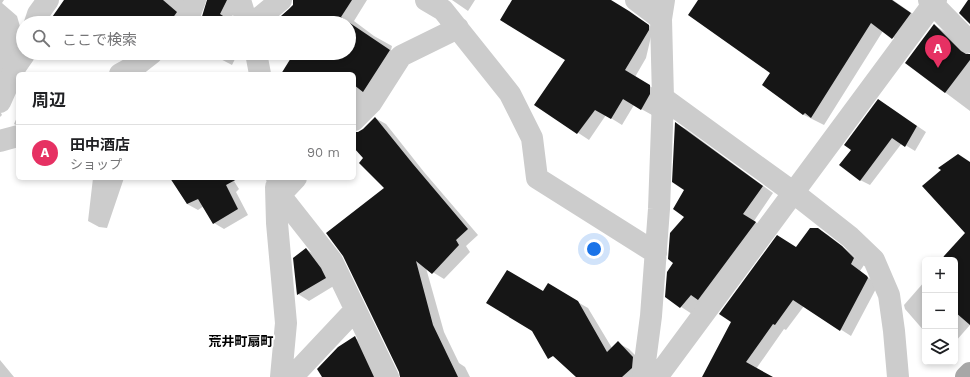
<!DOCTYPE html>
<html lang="ja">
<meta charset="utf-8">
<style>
body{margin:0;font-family:"Work Sans","Noto Sans JP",sans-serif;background:#f2f2f2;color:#202124}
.controls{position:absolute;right:12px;bottom:12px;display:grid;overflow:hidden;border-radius:6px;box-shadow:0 2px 6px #0003}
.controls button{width:36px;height:36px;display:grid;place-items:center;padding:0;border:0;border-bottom:1px solid #e0e0e0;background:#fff;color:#202124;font:20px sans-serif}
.you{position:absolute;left:594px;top:249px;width:14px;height:14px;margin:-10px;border:3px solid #fff;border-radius:50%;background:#1a73e8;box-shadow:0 0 0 6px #1a73e833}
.badge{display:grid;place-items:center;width:26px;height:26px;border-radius:50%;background:#e63163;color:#fff;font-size:13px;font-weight:700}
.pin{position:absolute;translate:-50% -33px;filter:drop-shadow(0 1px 2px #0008)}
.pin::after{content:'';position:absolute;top:21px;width:14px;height:12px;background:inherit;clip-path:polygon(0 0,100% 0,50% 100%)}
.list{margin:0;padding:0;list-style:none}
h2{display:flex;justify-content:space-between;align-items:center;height:52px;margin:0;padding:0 16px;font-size:17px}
h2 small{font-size:13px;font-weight:400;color:#757577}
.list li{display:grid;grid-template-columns:26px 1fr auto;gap:12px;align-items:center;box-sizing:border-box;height:56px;padding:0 16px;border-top:1px solid #e0e0e0}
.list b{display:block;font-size:15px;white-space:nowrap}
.list p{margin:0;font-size:13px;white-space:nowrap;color:#757577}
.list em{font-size:13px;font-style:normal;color:#757577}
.icon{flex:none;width:22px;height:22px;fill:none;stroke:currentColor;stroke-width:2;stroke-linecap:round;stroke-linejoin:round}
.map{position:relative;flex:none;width:970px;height:377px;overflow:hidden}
.search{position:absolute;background:#fff;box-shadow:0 2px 6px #0003;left:16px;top:16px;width:340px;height:44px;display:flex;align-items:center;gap:10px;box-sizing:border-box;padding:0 14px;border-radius:22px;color:#757577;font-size:15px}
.panel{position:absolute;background:#fff;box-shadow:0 2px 6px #0003;left:16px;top:72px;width:340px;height:108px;border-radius:6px}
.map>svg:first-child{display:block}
.shadow{fill:#0003}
.building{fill:#161616}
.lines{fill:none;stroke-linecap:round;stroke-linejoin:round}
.minor{stroke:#ccc;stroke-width:22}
.major{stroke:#a7a7a7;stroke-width:22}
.labels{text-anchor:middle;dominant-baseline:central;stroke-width:4;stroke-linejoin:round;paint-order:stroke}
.neighbourhood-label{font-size:13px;font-weight:bold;fill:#000;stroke:#fff}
</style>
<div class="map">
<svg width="970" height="377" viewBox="0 0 970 377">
<rect width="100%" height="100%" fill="#fff"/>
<path class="shadow" d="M0,0H4L2,3L17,16L23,37V53L0,111L2,115L0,117Z
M104,0H195L185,23H162Z
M208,0H240L230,21L233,23H200L208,5Z
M294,0H367L354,21L374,36L392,46L391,50L401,57L354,121V74H282L295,53H349V23H274L293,5Z
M452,0H475L468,11Z
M513,0H602L629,12L653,28L646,58L635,77L661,93L652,115L634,105L622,125L606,115L589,140L536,105L567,59Z
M700,0H893L923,21L905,45L883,31L824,125L804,115L763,85L771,72Z
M934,25L945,32L970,55V111L906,63Z
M209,53H238L232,65Z
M888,106L926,132L915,151L902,143L870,185L860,180Z
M18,115V126L14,124Z
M375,118L386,124L424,172L478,235L466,246L470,252L444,279L426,268L444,332L459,363L465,367L470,377H403L385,188L365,158L354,146V133H357L363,130Z
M676,124L686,129L773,193L754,221L766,229L692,314L666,297L686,216V190Z
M970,162V325L955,342V260H943L966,234Z
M93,178H124L107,228L99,227L88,221Z
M171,178H232L239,189L236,192L248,215L224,229L214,223L204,206L198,210L187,204Z
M818,229L828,235L852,254L864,265L860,271L878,285L851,336L804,306L786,330L784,329L756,369L771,377H703L796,248Z
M306,249L317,256L337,284L309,301L298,294Z
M925,281V332L905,309L904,305Z
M548,285L588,308L612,348L618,343L629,349L644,364L640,377H577L543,293Z
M355,338L366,344L382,377H323Z
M0,360L14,377H0Z"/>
<path class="building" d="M64,0H163L177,12L172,19V23H48Z
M207,0H227L220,14L234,23H200Z
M293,0H352L341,17L390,50L363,92L354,85V74H281L294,53H349V23H273L289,9L293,5Z
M512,0H611L629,11L649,25V30L625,70L650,85V94L641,110L623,99L611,119L595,110L577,134L534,105L565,60L500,20Z
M698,0H892L911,13L892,39L871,23L811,118L805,113L803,115L762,85L770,73L688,15Z
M968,0H970V24L959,13Z
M934,24L961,51L966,54H970V60L945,93L905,63Z
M209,53H224L221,59Z
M878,99L917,126L905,147L892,138L860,181L839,165L851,150L844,145Z
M375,117L413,164L468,229L456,240L459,245L432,274L416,261L433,325L458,377H400L399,372L343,256L326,233L384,188L359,163L363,158L354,148V132H358L363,129Z
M675,122L763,186L743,214L756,222L698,300L691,295L680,308L665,297L667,272L673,263L668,259L670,233L684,217L673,209L684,190L672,182Z
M958,154L970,162V325L955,312V260H942L944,256L965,233L922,186L941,170L938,168Z
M170,178H239L226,185L238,209L213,224L198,199L187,204Z
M810,228H818L842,246L854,258L851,264L867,276L868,278L840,331L793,300L775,325L773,324L746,362L773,377H702L731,322L719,314L777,235L796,247Z
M306,248L321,268L326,278L297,295L293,258Z
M507,270L543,291L548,283L578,301L607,352L618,341L633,357L632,368L622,377H576L553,356L548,359L532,331L486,303Z
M355,336L374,377H322L317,369L338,347Z"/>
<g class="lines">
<path class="minor" d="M240,0L247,23
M426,0L443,10L510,94L532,138L537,178L656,253
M636,0L661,19
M929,0L970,42
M35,23L38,14L48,0
M184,23L188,19L195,0
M253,23L281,0
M256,53L260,74
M120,74L138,64L152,53
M663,98L794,193L850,237L874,260L889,295L894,331L898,377
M0,102L16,66L25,53
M354,120L371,103L401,56L458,28
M0,141L18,136
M277,178L280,195L332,261L388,377
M276,187L277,223L286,323L281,377
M280,195L296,178
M292,377L355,310
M643,377L651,316L659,209L663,98L661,19L664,0
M657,377L936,0"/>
<path class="major" d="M966,377L970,373"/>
</g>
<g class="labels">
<g class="neighbourhood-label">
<text x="241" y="341">荒井町扇町</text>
</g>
</g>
</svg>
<div class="controls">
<button>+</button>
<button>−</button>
<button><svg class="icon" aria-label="layers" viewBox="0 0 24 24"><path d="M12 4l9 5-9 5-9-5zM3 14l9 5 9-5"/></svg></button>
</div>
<div class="you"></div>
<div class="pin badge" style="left:938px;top:68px">A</div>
<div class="search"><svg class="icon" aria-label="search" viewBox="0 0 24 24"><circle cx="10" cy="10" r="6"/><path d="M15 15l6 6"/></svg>ここで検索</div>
<section class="panel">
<h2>周辺<small></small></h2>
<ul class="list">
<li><span class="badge">A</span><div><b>田中酒店</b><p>ショップ</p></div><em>90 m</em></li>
</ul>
</section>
</div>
